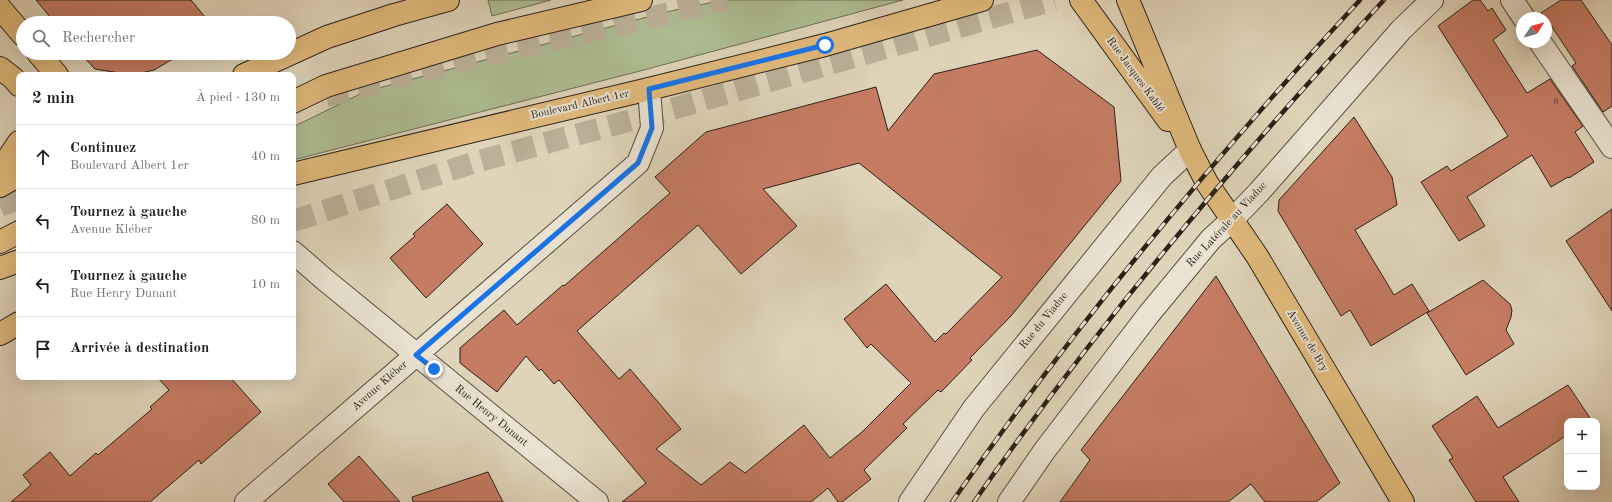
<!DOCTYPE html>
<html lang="fr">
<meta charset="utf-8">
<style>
body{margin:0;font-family:"Old Standard TT",serif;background:#f6f6f6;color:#222}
.controls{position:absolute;right:12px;bottom:12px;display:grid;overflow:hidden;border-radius:8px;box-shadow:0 4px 16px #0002}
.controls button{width:36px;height:36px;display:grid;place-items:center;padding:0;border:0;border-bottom:1px solid #e0e0e0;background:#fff;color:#222;font:20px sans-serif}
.compass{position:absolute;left:1516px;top:12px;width:36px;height:36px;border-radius:50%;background:#fff;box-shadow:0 4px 16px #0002;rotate:54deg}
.stop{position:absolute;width:12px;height:12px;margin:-9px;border:3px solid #1a73e8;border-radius:50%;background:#fff}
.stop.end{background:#1a73e8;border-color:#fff;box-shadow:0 1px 4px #0008}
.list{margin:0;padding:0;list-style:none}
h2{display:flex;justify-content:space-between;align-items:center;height:52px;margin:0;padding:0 16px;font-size:17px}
h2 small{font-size:13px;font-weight:400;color:#767676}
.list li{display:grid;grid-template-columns:26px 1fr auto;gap:12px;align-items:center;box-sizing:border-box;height:64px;padding:0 16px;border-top:1px solid #e0e0e0}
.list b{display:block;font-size:15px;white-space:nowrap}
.list p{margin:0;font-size:13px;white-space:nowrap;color:#767676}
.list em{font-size:13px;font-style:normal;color:#767676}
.icon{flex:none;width:22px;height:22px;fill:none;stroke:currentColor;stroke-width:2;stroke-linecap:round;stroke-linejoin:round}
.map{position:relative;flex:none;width:1612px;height:502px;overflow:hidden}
.search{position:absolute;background:#fff;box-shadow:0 4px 16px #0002;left:16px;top:16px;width:280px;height:44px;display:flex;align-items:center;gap:10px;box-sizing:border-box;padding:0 14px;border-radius:22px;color:#767676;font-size:15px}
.panel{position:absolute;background:#fff;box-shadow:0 4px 16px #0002;left:16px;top:72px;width:280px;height:308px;border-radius:8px}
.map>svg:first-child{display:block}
.green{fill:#aebd92;stroke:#6c6f55}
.building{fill:#c57c63;stroke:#2a2118;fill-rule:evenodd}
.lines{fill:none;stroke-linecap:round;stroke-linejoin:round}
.highway-tunnel{stroke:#bbb099;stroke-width:22;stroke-dasharray:22 11;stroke-linecap:butt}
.minor-casing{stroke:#574e40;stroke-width:24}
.major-casing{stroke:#2a2118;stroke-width:24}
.highway-casing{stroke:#2a2118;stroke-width:24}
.minor{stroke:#eae3d2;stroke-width:22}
.major{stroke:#e0ba7c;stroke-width:22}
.highway{stroke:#e0ba7c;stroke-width:22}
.rail-casing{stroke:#2a2118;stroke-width:4.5}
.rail{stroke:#eae3d2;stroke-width:3;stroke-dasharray:9;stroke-linecap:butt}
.route{stroke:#1a73e8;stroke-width:5}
.labels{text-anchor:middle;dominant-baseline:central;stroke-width:4;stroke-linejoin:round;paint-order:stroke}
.number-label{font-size:9px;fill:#51382b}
.street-label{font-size:11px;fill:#2a2118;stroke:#eae3d2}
</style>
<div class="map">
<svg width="1612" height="502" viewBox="0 0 1612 502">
<rect width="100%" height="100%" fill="#dfd4b9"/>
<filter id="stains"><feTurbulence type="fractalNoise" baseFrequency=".005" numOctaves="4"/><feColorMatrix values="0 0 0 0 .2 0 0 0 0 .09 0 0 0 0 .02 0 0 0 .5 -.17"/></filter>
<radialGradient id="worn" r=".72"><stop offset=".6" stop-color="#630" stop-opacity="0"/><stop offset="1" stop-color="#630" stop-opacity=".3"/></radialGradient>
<path class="green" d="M488,0H551L492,16Z
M723,0H903L640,71L293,160V127L364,92L666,12Z"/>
<path class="building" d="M36,0H191L210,23H55Z
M1473,0H1480L1488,11L1492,8L1506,30L1493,40L1527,93L1550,79L1583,126L1575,132L1594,162L1569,178L1568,177L1551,187L1532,155L1467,197L1485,226L1459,241L1421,182L1447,166L1451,171L1508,136L1438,26Z
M1561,0H1581L1612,45V106L1603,112L1572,66L1576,63L1546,18L1541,13Z
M1037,50L1114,107L1121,181L1011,316L970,358L972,360L941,392L938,390L903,424L907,428L864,470L871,479L842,502H838L828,488L811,502H622L646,483L559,380L554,384L541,369L539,371L526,356L497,392L460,363V348L504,310L517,325L563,285L564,286L670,193L655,177L706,132L876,87L888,131L934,74ZM859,163L1002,277L946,334L944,333L935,342L886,284L844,319L867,348L871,344L911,383L862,432L830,458L804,425L745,473L730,462L701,485L656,449L681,429L630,369L619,379L577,331L698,225L741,274L797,226L763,189Z
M80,53H183L154,70L132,75L95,69Z
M1354,117L1392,177L1397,205L1355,230L1394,295L1412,284L1429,311L1371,346L1350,310L1341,316L1278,211L1279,200Z
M447,204L483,244L426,298L390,258L415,236L413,234Z
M1612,209V311L1566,241Z
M1216,276L1340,483L1316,502H1265L1251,484L1228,502H1060L1090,460L1081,450Z
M1483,280L1510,304L1512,310L1511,317L1506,330L1514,344L1466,375L1427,313Z
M157,377H230L261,412L201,464L199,460L150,502H11L31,485L23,475L50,452L70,476L96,453L98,455L152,409L150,407L169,390Z
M1568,385L1590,418L1586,421H1567V435L1503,477L1519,502H1476L1449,460L1453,458L1432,426L1477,396L1498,428Z
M359,456L400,502H344L328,484Z
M488,472L503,502H413L412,497Z"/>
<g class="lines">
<path class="highway-tunnel" d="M326,96L475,58L727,0
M0,206L19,199
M293,221L479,161L665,111L1054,0"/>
<g class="minor-casing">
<path id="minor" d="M1512,0L1524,18
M1540,42L1612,147
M293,252L324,279L597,502
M246,502L638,163L652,128L649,89
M910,502L974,408L1162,176L1190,150
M1009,502L1045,450L1149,314L1211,239L1232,220L1259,192L1401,30L1432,0"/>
</g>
<g class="major-casing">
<path id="major" d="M1081,0L1168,120
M1128,0L1190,150L1207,183L1257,256L1403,502
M0,68L13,78L19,85
M293,102L326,86L497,34L641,0
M0,170L19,142
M293,174L649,89L825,45L982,0
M0,242L19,232
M0,268L19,261"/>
</g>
<g class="highway-casing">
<path id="highway" d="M0,8L23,35
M38,53L57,75
M244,75L327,37L394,15L448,0
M0,186L19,175
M0,334L19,323"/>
</g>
<use href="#minor" class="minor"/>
<use href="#major" class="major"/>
<use href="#highway" class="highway"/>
<g class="rail-casing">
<path id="rail" d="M952,502C1075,325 1214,158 1360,0
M974,502C1097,325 1238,158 1384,0"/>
</g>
<use href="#rail" class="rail"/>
</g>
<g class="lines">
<path class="route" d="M434,369L416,355L638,163L652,128L649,89L825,45"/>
</g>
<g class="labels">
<g class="number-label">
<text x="1556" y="101">8</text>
</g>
<g class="street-label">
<text transform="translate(1135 75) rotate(54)">Rue Jacques Kablé</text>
<text transform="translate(580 105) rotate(-13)">Boulevard Albert 1er</text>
<text transform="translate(1227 225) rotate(-47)">Rue Latérale au Viaduc</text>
<text transform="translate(1044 321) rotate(-51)">Rue du Viaduc</text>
<text transform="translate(1307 341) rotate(59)">Avenue de Bry</text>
<text transform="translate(380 386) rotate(-41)">Avenue Kléber</text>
<text transform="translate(491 416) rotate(39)">Rue Henry Dunant</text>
</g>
</g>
<rect width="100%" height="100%" filter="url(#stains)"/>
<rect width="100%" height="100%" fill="url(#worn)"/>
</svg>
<div class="controls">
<button>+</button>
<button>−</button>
</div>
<svg class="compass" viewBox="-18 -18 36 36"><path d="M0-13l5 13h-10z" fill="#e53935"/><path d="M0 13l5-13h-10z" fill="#767676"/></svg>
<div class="stop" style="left:825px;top:45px"></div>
<div class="stop end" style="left:434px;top:369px"></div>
<div class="search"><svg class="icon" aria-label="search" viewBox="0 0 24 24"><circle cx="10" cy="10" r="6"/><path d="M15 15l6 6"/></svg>Rechercher</div>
<section class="panel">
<h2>2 min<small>À pied · 130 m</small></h2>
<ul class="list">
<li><svg class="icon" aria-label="ahead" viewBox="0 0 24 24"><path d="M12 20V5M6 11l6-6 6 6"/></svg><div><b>Continuez</b><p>Boulevard Albert 1er</p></div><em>40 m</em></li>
<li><svg class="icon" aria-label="left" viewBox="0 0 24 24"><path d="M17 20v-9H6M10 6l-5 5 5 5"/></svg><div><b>Tournez à gauche</b><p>Avenue Kléber</p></div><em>80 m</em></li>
<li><svg class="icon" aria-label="left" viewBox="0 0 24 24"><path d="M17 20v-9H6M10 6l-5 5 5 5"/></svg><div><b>Tournez à gauche</b><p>Rue Henry Dunant</p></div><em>10 m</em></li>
<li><svg class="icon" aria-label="arrive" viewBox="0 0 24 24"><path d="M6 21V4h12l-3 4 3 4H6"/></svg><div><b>Arrivée à destination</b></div></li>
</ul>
</section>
</div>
